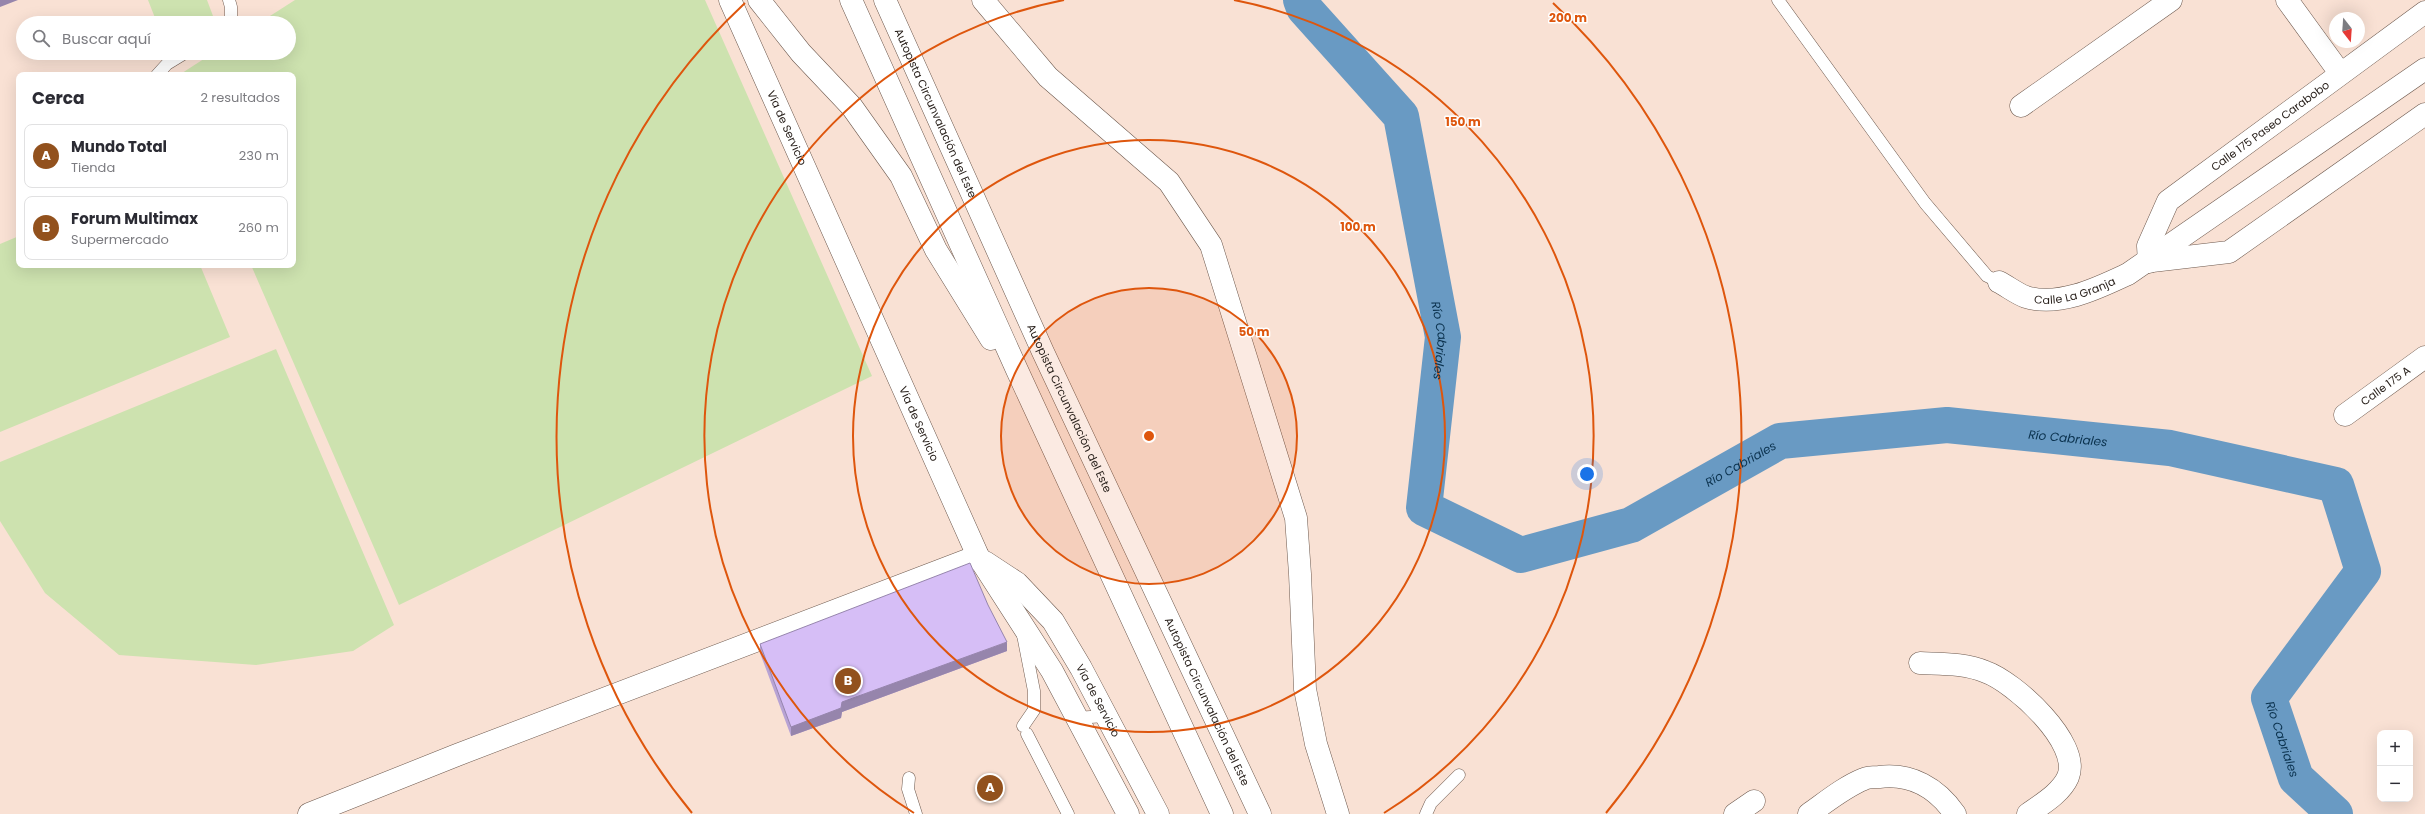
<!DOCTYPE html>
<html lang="es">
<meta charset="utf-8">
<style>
body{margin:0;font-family:Poppins,sans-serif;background:#f7f7f7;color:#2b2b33}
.controls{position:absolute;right:12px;bottom:12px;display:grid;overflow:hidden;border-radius:8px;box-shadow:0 4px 16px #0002}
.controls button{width:36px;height:36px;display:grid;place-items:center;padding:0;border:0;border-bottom:1px solid #e1e1e2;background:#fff;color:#2b2b33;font:20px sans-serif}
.compass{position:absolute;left:2329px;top:12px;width:36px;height:36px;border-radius:50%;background:#fff;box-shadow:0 4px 16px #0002;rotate:163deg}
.you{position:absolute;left:1587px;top:474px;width:14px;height:14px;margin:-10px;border:3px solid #fff;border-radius:50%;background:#1a73e8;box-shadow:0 0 0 6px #1a73e833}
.badge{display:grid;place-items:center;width:26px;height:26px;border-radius:50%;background:#92511d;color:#fff;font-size:13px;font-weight:700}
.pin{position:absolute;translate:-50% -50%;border:2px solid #fff;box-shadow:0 1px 4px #0006}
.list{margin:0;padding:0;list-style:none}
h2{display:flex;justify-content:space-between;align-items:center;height:52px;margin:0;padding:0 16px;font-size:17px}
h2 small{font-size:13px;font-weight:400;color:#7c7c81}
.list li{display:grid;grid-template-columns:26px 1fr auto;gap:12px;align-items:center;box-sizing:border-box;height:64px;margin:0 8px 8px;padding:0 8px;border:1px solid #e1e1e2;border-radius:8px}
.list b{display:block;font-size:15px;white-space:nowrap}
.list p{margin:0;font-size:13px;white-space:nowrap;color:#7c7c81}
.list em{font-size:13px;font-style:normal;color:#7c7c81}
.icon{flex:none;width:22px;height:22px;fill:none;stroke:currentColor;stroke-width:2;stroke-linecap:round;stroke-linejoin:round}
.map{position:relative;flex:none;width:2425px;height:814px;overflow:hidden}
.search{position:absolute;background:#fff;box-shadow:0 4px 16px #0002;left:16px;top:16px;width:280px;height:44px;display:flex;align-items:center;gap:10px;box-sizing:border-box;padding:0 14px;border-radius:22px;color:#7c7c81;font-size:15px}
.panel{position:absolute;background:#fff;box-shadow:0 4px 16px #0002;left:16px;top:72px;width:280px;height:196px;border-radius:8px}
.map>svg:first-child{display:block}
.green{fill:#cde2af}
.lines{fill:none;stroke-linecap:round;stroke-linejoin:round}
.river{stroke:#699ac3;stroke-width:36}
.lane-casing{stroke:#6d594e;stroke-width:13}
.street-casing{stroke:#6d594e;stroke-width:23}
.highway-casing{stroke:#6d594e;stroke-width:23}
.lane{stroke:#fff;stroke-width:12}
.street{stroke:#fff;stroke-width:22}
.highway{stroke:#fff;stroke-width:22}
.wall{fill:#b8a3d4}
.shaded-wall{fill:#9685ac}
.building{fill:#d6bef6;stroke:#9685ac}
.ring{fill:none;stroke:#de560d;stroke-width:2}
.labels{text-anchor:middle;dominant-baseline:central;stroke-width:3;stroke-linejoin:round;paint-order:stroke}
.street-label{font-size:11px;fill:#2a221d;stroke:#fff}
.water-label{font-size:12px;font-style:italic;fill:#0b324e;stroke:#fff}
.centre{fill:#de560d;stroke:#fff;stroke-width:2}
.ring-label{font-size:12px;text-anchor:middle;font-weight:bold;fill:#de560d;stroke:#fff;stroke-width:3;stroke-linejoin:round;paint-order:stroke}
</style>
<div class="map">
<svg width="2425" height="814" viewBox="0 0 2425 814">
<rect width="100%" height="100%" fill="#f9e1d4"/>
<path class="green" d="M148,0H207L213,16L194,23H157Z
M295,0H705L872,376L399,605L251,265H293V75H179L213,53H289V23H259Z
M19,236V265H200L230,337L0,432V244Z
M276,349L394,625L353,651L256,665L119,655L45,593L0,521V462Z"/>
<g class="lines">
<path class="river" id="s1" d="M1301,0L1304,8L1401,116L1443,337L1424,508L1521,555L1631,525L1780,441L1947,425L2170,448L2336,485L2363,571L2269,698L2296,778L2335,814"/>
<g class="lane-casing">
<path id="lane" d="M229,0L231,7V23
M1778,0L1925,203L1987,276L1999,282
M157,75L167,64L185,53
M1076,718L1105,716
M1023,726L1034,710V691L1023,635
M1027,734L1068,814
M909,778L908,789L916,814
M1426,814L1431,803L1459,775"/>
</g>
<g class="street-casing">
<g id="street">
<path id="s2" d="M730,0L978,556L1052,671L1128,814"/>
<path d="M983,0L1048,77L1169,182L1211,245L1296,518L1300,574L1305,689L1316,744L1338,814"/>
<path d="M2287,0L2340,73"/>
<path d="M2021,106L2171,0"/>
<path d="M2152,261L2229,252L2425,114"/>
<path id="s3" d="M2149,262L2148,246L2168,201L2425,12"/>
<path id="s4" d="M1999,282C2007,286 2017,294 2026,297C2060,307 2098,288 2128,274L2425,69"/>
<path id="s5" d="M2345,415L2425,357"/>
<path id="s6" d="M985,562L1017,583L1053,621L1081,668L1158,814"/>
<path d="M1920,663C1942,664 1965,663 1986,672C2014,682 2082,743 2068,777C2061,793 2042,804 2028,814"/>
<path d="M309,814L457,755L978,556"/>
<path d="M1735,814L1754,801"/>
<path d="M1809,814C1826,802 1844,787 1864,779C1868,777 1874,777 1879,777C1911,773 1937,788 1955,814"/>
</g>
</g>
<g class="highway-casing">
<g id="highway">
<path d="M759,0L801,53L852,107L901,176L936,250L991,339"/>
<path d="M851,0L1017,370L1222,814"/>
<path id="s7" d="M885,0L1043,352L1260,814"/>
</g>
</g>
<use href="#lane" class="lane"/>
<use href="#street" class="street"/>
<use href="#highway" class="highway"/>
</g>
<path class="wall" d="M760,644L1007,651L842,712L841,718L791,736L760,653Z"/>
<path class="shaded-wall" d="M0,0H18L0,7Z
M1007,642V651L842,712L841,718L791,736V727L842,702Z"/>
<path class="building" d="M970,563L988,605L1007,642L842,702L841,708L791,727L760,644Z"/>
<circle cx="1149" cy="436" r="148" fill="#de560d" fill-opacity=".12"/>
<g class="ring">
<circle cx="1149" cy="436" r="148"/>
<circle cx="1149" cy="436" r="296"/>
<path d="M914 813A444 444 0 0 1 1064 0M1234 0A444 444 0 0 1 1384 813"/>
<path d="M692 813A592 592 0 0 1 745 3M1553 3A592 592 0 0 1 1606 813"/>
</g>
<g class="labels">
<g class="street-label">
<text stroke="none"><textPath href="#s7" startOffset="124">Autopista Circunvalación del Este</textPath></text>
<text stroke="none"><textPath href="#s3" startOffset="192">Calle 175 Paseo Carabobo</textPath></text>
<text stroke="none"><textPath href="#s2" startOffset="140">Vía de Servicio</textPath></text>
<text stroke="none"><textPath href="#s4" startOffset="81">Calle La Granja</textPath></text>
<text stroke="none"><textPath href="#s5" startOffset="50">Calle 175 A</textPath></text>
<text stroke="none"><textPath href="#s7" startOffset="448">Autopista Circunvalación del Este</textPath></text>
<text stroke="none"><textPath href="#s2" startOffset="464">Vía de Servicio</textPath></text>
<text stroke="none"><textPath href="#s6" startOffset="182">Vía de Servicio</textPath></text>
<text stroke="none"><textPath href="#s7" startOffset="772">Autopista Circunvalación del Este</textPath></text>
</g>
<g class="water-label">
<text stroke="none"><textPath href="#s1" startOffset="382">Río Cabriales</textPath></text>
<text stroke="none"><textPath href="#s1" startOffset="1233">Río Cabriales</textPath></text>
<text stroke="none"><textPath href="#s1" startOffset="898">Río Cabriales</textPath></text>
<text stroke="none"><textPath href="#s1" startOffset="1797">Río Cabriales</textPath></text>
</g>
</g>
<circle cx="1149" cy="436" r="6" class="centre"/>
<g class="ring-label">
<text x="1568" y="22">200 m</text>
<text x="1463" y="126">150 m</text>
<text x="1358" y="231">100 m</text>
<text x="1254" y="336">50 m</text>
</g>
</svg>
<div class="controls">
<button>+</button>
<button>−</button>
</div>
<svg class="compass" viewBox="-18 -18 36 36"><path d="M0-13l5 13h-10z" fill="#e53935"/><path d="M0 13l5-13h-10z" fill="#7c7c81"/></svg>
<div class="you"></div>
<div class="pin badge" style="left:990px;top:788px">A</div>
<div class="pin badge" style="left:848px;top:681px">B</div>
<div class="search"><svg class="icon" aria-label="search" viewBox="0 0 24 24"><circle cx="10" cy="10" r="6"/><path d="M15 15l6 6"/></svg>Buscar aquí</div>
<section class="panel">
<h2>Cerca<small>2 resultados</small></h2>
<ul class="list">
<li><span class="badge">A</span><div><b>Mundo Total</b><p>Tienda</p></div><em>230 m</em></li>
<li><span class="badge">B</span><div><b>Forum Multimax</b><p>Supermercado</p></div><em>260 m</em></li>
</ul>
</section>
</div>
